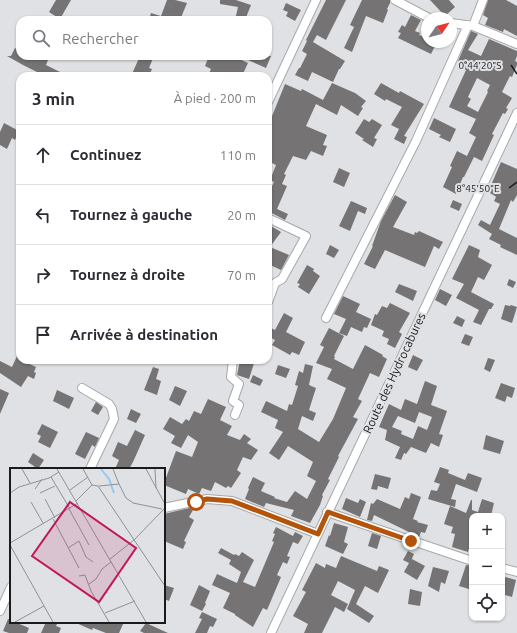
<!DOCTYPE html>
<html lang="fr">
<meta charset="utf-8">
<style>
body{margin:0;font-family:Ubuntu,sans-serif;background:#f7f7f7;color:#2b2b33}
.controls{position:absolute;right:12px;bottom:12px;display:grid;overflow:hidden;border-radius:8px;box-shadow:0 1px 3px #0004}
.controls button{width:36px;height:36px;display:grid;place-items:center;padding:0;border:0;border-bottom:1px solid #e1e1e2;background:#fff;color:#2b2b33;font:20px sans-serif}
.compass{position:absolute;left:421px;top:12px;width:36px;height:36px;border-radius:50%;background:#fff;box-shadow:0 1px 3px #0004;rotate:55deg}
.stop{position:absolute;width:12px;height:12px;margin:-9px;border:3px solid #b45309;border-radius:50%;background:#fff}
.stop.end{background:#b45309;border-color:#fff;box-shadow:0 1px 4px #0008}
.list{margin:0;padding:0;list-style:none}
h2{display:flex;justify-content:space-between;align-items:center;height:52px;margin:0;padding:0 16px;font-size:17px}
h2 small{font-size:13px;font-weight:400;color:#7c7c81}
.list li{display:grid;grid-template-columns:26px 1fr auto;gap:12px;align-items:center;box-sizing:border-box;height:60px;padding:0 16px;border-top:1px solid #e1e1e2}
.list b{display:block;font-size:15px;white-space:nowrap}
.list em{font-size:13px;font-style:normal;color:#7c7c81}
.icon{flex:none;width:22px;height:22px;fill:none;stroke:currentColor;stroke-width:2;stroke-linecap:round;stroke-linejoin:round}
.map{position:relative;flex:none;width:517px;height:633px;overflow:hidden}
.search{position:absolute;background:#fff;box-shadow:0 1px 3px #0004;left:16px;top:16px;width:256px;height:44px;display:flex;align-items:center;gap:10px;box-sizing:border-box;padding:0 14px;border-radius:12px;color:#7c7c81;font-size:15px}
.panel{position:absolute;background:#fff;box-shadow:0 1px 3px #0004;left:16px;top:72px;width:256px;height:292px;border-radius:12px}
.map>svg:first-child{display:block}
.building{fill:#767374;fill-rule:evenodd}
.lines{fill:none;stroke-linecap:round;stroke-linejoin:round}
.minor-casing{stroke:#a6a8aa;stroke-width:10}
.minor{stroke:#fff;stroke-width:8}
.route{stroke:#b45309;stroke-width:5}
.ticks{fill:none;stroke:#1a1a1b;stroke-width:1.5}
.labels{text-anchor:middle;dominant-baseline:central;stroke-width:4;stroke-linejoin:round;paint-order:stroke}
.street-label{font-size:12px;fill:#1a1a1b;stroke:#dfe1e4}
.inset-river{fill:none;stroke:#93c8f6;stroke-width:2}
.inset-road{fill:none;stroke:#909194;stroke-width:1}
.view{fill:#c2185b;fill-opacity:0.15;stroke:#c2185b;stroke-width:2}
.inset-edge{fill:none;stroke:#1a1a1b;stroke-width:2}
.ticks-label{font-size:10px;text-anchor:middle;fill:#1a1a1b;stroke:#dfe1e4;stroke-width:4;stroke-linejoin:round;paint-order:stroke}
</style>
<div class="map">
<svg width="517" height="633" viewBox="0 0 517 633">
<rect width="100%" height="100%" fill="#dfe1e4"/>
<path class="building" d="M56,0H71L60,19L49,12Z
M167,0H175L187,3L180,20L172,18V20H149L151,13L167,18L161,16Z
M220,0H236L251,5L245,20H235L238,7L220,4Z
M326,0H346L326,40L317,35L313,42L345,61L340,69H339L333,82L312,72L308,81L295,75L299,68H300L307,54L302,51L307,41L306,40Z
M362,0H390V3L387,9L388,10L383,23L366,16L352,52L344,48L354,27L350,25Z
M430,0H449L455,7L445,16Z
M488,0H506L517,6V36L504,29L503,32L485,25L488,18L483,15Z
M286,3L301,10L295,21L286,16L288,12L283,10Z
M411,15L421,20L415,31L420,33L419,35L427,38V42H437L431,54L398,38L401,33L398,32L402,25L405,27Z
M471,31L478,34L468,50L481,56L489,39L517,51V56L515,61L517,62V65L512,77L510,76L502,92L512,98L506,108L508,109L505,114L503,113L492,134L494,135L482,161L474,157L464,177H463L456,194L443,187L452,167L450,166L457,151L467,156L476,137L469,133L476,119L449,107L466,70L463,68L465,62L462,61L461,63L458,61ZM477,78L490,85L487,91L488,92L478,112L467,106L471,99L468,97Z
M15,48L20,51V56H39L48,60L46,65L68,76H45L23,65L7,56H11Z
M140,56H154L149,68L152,69L149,76H131Z
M209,56H233L248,63L242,76H208L211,69L205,66Z
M239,56H271L266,68Z
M332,83L355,93L366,101L361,107L363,108L358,116L341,105L337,115L316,104L306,126L327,135L323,145L327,146L323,156L311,151L306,160L293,156L284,174L286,175L282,184L287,186L277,209L288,214L285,220L268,211V194L274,182L270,180L276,165L268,161V126L285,84L301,91L302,89L323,100Z
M381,83L399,93L400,91L424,104L404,136L407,137L404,144L394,139L399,129L391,125L402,107L386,99L385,101L374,94Z
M434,118L456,129L450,142L439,137L441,135L429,129Z
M364,119L369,122L372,119L382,125L374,138L377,139L373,147L362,140L364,139L355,133Z
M4,123L19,131L15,140L12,138L7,149L0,145V132Z
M501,162L517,169V195L513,202L511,200L499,229L517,238V255L500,247L501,245L489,239L492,234L478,225L481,220L490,225L500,204L494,201L496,197L495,196L488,192Z
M339,168L350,173L344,187L333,182Z
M395,195L407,202L393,227L414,235L415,232L417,233L419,231L443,242L439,249L434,246L425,267L385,250L375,269L364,264L373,246H372L381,221Z
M453,200L462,204L459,211L450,207Z
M351,201L367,208L365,214L358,211L350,231L339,226Z
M271,226L281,232L270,247L289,255L281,270L268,264V230Z
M330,245L339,250L334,258L326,254Z
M469,245L480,250L478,257L492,265L484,280L478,277L471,292L494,304L491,309H489L481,325L473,322L479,310L456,298L464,284L452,279Z
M307,265L314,269L313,271L320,276L309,294L298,287L300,284L297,283Z
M509,279L516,282L513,288L507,285Z
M399,284L417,291L413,301L395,292Z
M440,289L452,295L446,306L435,300Z
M343,296L360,304L356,312L371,319L367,328L364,327L362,332L351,327L347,336L339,333L346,319L334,314Z
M390,303L410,313L399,332L402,334L395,348L387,344L389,339L382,336L384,331L371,325L375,314L377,315L382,306L387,308Z
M505,305L510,306L511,305L517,307L512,323L501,319Z
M284,313L293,318L286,332L305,342L299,355L292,352L290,355L272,345L275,340L268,336L271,328L275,330Z
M457,316L465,320L462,327L453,323Z
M329,328L344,336L334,356L335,357L334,359L353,369L365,345L383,355L382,356L387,359L379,377L370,373L358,399L362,401L353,417L358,419L338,456L339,457L328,479L330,480L322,495L323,496L320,505L310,523L291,516L294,510L266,503L264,507L245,499L249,489L248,488L253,477L265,483L261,491L275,497L274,498L287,502L295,491L307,499L316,481L307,476L313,462L288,446L279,460L269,453L283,432L275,428L278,420L261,412L266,401L287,411L289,404L292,405L298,386L295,385L299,371L303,373L305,364L313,366L309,385L316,388L309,410L316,413L313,421L302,416L298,429L319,442L333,419L346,388L327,379L332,369L316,363L324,347L320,345Z
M465,334L473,337L469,346L461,343Z
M413,355L423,360L417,371L408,367Z
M17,356L20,358V360H23V361L36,367L34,372L36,373L34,379L28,376L21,387L0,373V361L12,367Z
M488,358L495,360L490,372L484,369Z
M240,360H255L249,379L237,375Z
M278,365L290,369L286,378L275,374Z
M153,367L159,369L156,379L161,381L157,395L144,390Z
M253,375L263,380L260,386L250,382Z
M425,381L437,386L431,405L447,411L439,434L443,435L439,447L431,443L426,453L411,447L406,454L404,453L401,460L395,458L400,447L385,440L387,430L379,427L389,404L401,410L405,399L417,404ZM419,412L432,417L427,430L418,426L413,439L401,434L402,431L392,427L398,416L415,423Z
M501,383L515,388L512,398L507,396L505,402L495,398Z
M175,386L187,391L180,406L169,400Z
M0,389L9,393L0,414Z
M57,390L74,398L69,409L53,401Z
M208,399L226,407L220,420L232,426L227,435L240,440L244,434L251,439L247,443L258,450L251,460L243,457L237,470L241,473L231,488L228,486L226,488L215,482L211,491L202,488L199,494L188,489L186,494L164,485V483L176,451L192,457L198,442L188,435L181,448L171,443L175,436L163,429L170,417L182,424L186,419L189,421L194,411L201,414Z
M96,402L103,407L98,415L91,411Z
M131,409L141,414L136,423L127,419Z
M42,424L58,432L50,448L38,442L41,436L37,434Z
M135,430L145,435L133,462L129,469H115L119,460L112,456L118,442L127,446Z
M86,432L99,438L95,447L92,445L85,459L75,454Z
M486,435L504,441L500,454L483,449Z
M33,453L44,460L38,469L28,462Z
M440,467L449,470L448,473L465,480L468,473L482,478L477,492L456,484L451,499L456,500L455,507L428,499L431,490L437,491L440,484L434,482Z
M375,474L391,478L388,489L378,486L377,490L371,489Z
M411,493L421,497L413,519L418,521L417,522L428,525L425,533L421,532L419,537L410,534L411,533L374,515L372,521L367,520L371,503L373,504L377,499L400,509L405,497L409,499Z
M346,498L358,503L360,499L366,502L360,517L342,509Z
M482,499L494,503L491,516H472V537L468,552L452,547L455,534L451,533L453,527L444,524L450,506L466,513L471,500H472V510L478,512Z
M189,508L193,510L189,517L194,520L184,541L186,542L183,549L164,541V514Z
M334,523L348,527L344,542L348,544L343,554L325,546L329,535L330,536Z
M276,527L293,536L295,532L303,536L298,544L293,542L287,556L290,557L287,564L283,562L277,575L281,577L267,610L263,608L253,627L235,615V614L223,608L230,593L212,585L217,574L237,583L241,572L229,564L231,560L218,553L221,548L234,555L235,554L239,556L242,552L254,560L243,582L255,587L274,542L272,541L275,534L273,533Z
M372,533L381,536L377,549L368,546Z
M408,551L414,554L411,561L412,559L425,566L417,580L404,572L409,563L403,560Z
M341,556L377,571L379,566L389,570L378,593L365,586L356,604L374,616L369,623L347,609L355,590L338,581L331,595L348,604L344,612L335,607L322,633H304L308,624L293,616L306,592L302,590L316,563L325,568L326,564L336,568Z
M466,565L472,566V590L459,586Z
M433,567L449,571L445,584L441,582L439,592L428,586Z
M505,577L516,580L512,597L502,594Z
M164,585L174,588L169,601L164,599Z
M199,585L210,591L205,603L206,604L202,611L190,605Z
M410,589L422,592L420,606L408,604Z
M202,612L217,619L213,627L210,626L207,633H195L202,619L199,618Z
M8,619L11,620V622H15L29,628L27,633H9L3,631Z
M46,622H58L56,626L61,628L59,633H41Z
M74,622H124L119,633H106L93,628L92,630Z
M146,623L168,633H144L140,631Z"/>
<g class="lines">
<g class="minor-casing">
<path id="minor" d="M395,0L429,18
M451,23L473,26L517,44
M473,26L483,0
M268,102L316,0
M268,218L306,236L282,279L275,283L268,302
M326,318L416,141L468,25
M233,360L231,377L239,384L233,401L239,405L235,415
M82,388L109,404L112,409L114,419L90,469
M164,508L207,499L232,501L318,534
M327,512L472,561
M502,568L517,572
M0,611L11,587
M271,633L517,113"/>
</g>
<use href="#minor" class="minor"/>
</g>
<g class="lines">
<path class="route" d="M196,502L207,499L232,501L318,534L328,512L411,541"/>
</g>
<path class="ticks" d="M511,65L517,74M509,188L517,182"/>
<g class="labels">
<g class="street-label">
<text transform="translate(394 373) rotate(-65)">Route des Hydrocabures</text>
</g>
</g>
<g transform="translate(10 468)">
<rect width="155" height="155" fill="#dfe1e4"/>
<path class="inset-river" d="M91,1L99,11L104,25"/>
<path class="inset-road" d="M12,1L20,15M47,1L136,154M73,1L82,17L88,18L155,118M136,1L155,36M145,1L146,20M41,9L60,41M109,16L116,30L123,35L152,41M89,18L109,16L103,1M25,21L32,11M60,22L78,9M0,25L9,19L39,10L49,4M30,25L45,18M35,31L45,50M66,33L82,17M21,34L33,55M59,41L79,77M43,51L69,100M124,72L155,40M0,75L68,35M0,77L43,154M58,80L69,73L76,89L83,94M100,91L124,72M69,108L75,107L81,123L99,154M79,116L86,111L92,101L101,94M95,145L125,133M5,154L34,138"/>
<path class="view" d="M60,34L126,80L89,134L22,88Z"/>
<rect width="155" height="155" class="inset-edge"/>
</g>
<g class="ticks-label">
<text x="480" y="69">0°44'20"S</text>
<text x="478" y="192">8°45'50"E</text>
</g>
</svg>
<div class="controls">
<button>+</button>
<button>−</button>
<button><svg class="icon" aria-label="locate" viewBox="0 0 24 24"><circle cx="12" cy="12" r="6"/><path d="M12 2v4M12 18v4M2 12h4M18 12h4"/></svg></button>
</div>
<svg class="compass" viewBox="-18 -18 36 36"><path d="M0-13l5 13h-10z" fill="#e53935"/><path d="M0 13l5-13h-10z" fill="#7c7c81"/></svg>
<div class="stop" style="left:196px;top:502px"></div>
<div class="stop end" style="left:411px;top:541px"></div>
<div class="search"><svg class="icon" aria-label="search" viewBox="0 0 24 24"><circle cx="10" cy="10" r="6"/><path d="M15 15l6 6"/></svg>Rechercher</div>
<section class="panel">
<h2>3 min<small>À pied · 200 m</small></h2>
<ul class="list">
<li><svg class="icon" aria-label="ahead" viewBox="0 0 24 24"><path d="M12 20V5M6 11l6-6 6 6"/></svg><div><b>Continuez</b></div><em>110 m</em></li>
<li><svg class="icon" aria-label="left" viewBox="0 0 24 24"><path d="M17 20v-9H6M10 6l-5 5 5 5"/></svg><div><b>Tournez à gauche</b></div><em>20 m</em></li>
<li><svg class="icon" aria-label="right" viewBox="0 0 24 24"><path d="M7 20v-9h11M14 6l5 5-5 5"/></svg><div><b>Tournez à droite</b></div><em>70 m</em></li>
<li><svg class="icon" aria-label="arrive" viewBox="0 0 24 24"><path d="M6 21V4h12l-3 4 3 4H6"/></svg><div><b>Arrivée à destination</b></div></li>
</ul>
</section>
</div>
